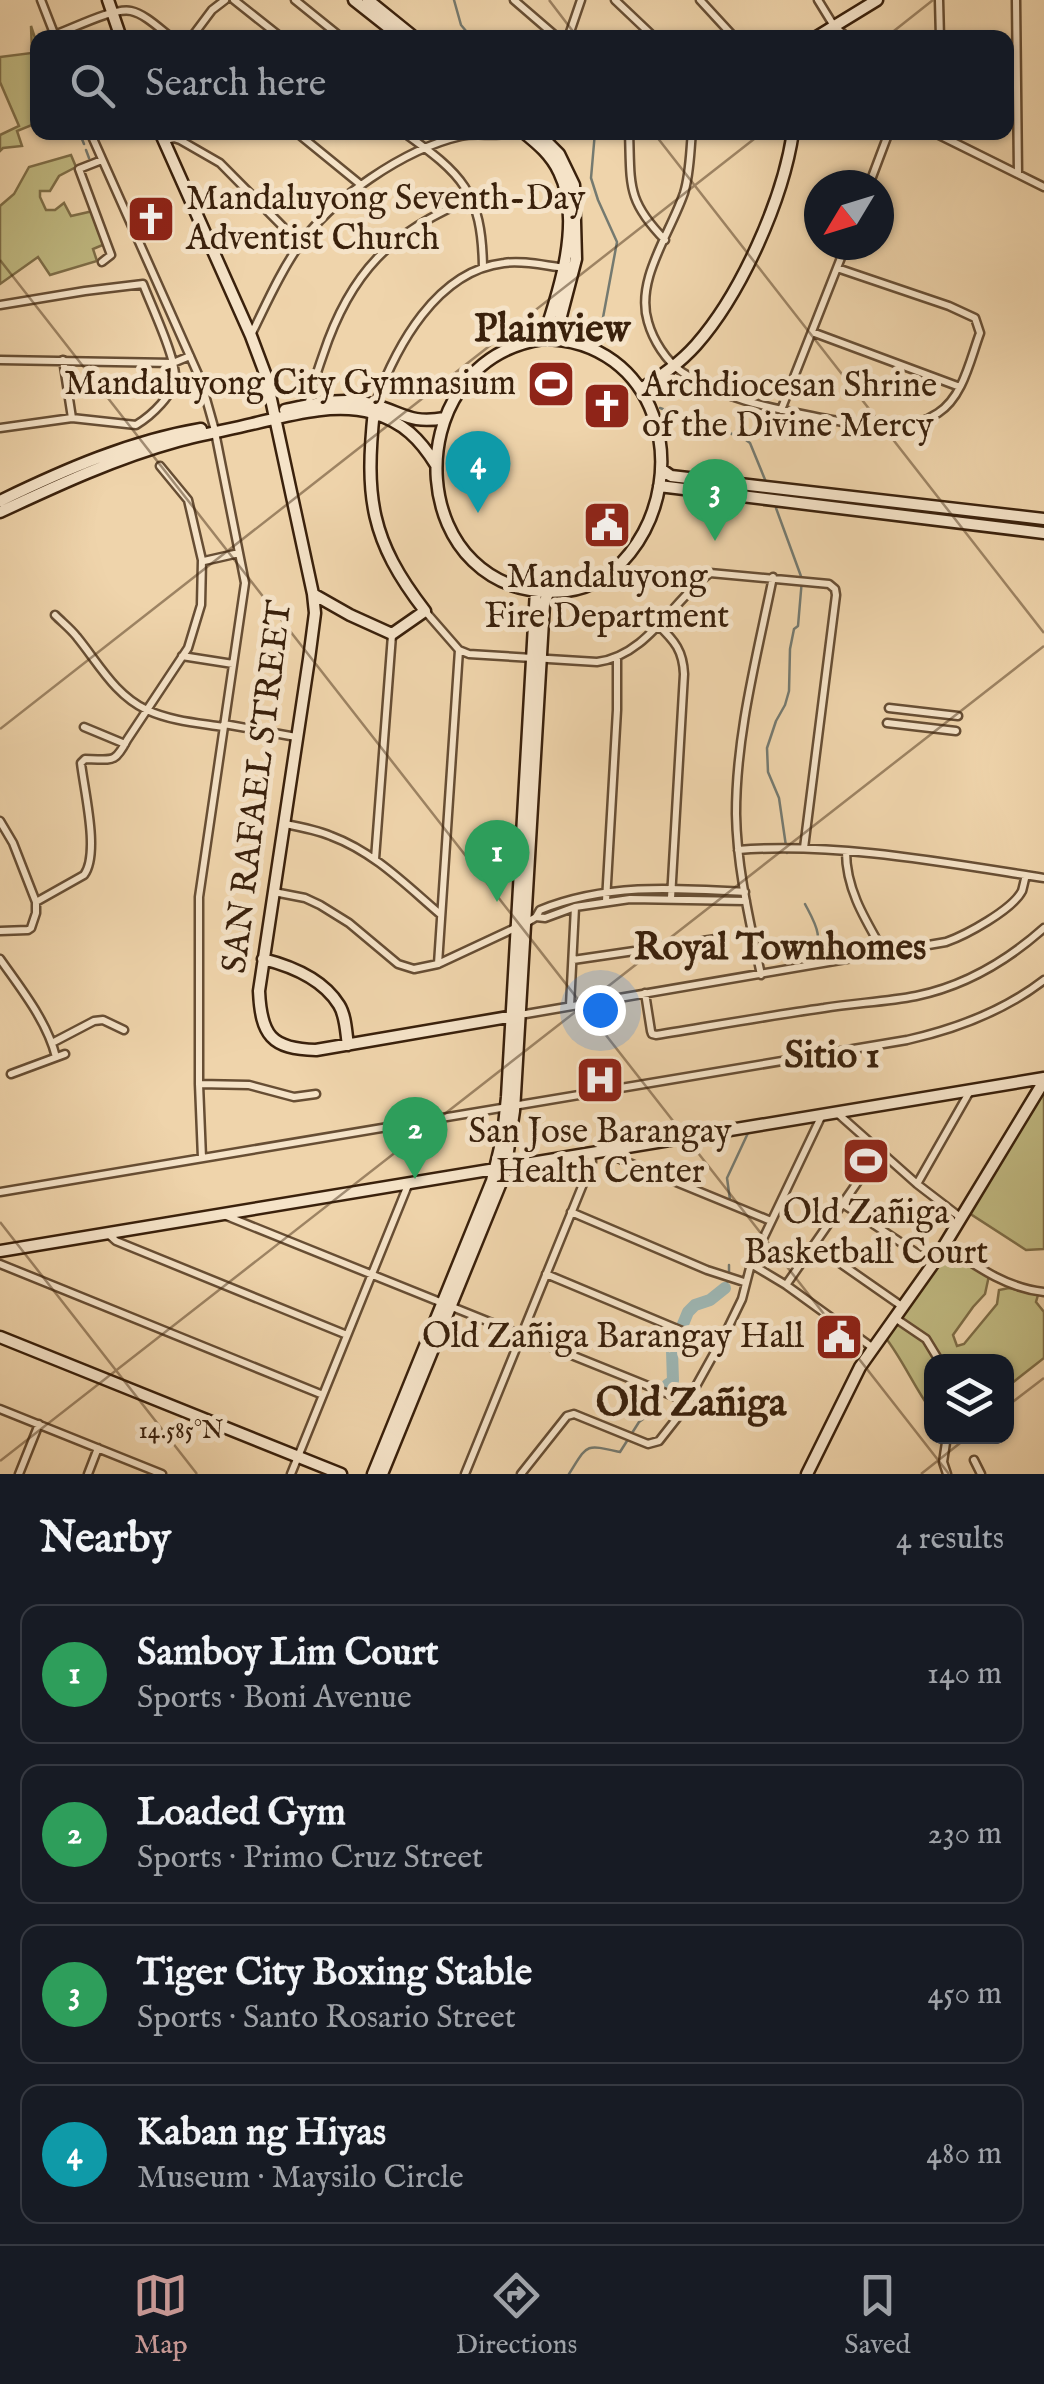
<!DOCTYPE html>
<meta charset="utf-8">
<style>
body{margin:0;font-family:"IM FELL English",serif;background:#242831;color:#f1f3f6}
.controls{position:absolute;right:30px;bottom:30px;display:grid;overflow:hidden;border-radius:20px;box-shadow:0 2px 8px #0004}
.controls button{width:90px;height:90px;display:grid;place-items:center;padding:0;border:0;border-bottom:2px solid #363941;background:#171b24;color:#f1f3f6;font:50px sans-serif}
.compass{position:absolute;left:804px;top:170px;width:90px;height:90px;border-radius:50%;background:#171b24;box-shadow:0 2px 8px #0004;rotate:232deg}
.you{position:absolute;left:600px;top:1010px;width:35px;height:35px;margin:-25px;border:8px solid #fff;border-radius:50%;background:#1a73e8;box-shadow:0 0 0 15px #1a73e833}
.badge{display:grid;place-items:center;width:65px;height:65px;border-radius:50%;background:#c59692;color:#fff;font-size:32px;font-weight:700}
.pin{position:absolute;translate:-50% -82px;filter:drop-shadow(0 2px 5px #0008)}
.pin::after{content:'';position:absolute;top:52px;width:35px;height:30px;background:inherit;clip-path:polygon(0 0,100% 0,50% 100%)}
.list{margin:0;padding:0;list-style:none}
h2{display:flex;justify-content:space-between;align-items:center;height:130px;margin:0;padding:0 40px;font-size:42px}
h2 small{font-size:32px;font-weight:400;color:#9ea1a6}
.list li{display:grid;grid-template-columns:65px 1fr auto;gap:30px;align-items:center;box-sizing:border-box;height:140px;margin:0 20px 20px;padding:0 20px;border:2px solid #363941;border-radius:20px}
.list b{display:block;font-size:38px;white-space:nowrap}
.list p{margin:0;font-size:32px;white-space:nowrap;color:#9ea1a6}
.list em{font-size:32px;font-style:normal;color:#9ea1a6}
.icon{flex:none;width:55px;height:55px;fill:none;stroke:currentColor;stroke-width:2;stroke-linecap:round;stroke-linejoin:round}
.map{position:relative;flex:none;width:1044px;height:1474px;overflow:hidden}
.search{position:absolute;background:#171b24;box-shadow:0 2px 8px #0004;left:30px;right:30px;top:30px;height:110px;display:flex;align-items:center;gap:25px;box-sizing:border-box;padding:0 35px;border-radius:20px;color:#9ea1a6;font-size:38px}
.sheet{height:770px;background:#171b24}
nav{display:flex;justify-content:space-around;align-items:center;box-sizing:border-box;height:140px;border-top:2px solid #363941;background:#171b24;font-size:28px;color:#9ea1a6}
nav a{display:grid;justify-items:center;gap:5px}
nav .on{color:#c59692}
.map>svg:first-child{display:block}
.green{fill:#c1bb83;stroke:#7e6e48;stroke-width:2.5}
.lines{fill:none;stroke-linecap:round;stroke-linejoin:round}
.stream{stroke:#757a70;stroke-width:2.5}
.river{stroke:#9db6b3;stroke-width:12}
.street-casing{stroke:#674e34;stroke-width:11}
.secondary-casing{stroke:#3a210c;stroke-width:15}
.street{stroke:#f5e3c8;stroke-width:6}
.secondary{stroke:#f5e3c8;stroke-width:10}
.ticks{fill:none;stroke:#3a210c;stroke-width:2.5;stroke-opacity:0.45}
.labels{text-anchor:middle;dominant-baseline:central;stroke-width:10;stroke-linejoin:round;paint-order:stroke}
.poi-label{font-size:35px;fill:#3a210c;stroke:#f5e3c8}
.street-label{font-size:35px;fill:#3a210c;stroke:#f5e3c8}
.neighbourhood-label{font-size:38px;font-weight:bold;fill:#3a210c;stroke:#f5e3c8}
.quarter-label{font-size:40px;font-weight:bold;fill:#3a210c;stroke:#f5e3c8}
.ticks-label{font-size:25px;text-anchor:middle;fill:#3a210c;stroke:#f5e3c8;stroke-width:10;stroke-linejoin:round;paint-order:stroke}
</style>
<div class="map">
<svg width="1044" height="1474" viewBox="0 0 1044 1474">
<rect width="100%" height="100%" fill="#efd4ab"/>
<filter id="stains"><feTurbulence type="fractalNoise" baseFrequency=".002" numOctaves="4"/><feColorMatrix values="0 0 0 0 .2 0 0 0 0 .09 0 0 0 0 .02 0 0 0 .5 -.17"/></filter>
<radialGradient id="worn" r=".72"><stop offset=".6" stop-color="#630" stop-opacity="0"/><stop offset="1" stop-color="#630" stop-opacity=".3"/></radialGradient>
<path class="green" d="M31,26L37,44V123L17,131L22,146L3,148L0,151V135L19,126L0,82V57L32,53Z
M71,155L76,167L59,176L50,191H40V197L46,210H55L64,203L71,216L93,211L105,244L93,249L97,261L50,275L38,257L0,284V206L14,194L29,167Z
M1044,1091V1249L1026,1250L969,1213Z
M939,1254C958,1254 959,1264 981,1262L990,1271L985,1294L973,1307L953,1335L957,1346L964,1344L997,1304L999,1290L1009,1288L1038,1295L1036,1302L1044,1312V1358L1007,1387L1006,1362H932L931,1410C914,1387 903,1360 885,1337C906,1311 926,1285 939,1254Z"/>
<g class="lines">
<path class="stream" d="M454,0L461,25L472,38
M79,132L84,144
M86,150L89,158
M590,335L602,323L617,242L598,200L591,178L595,132
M660,408L743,438L750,443L766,482
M776,508L802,579L798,626L794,629L790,649L789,691L785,705L776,721L767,748L768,772L779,798L787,853
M805,904C816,925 825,938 810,959
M730,1200L727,1178L748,1133
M725,1288L729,1277V1265
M569,1474C588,1444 584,1444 620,1452L639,1422L650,1414L660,1394"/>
<path class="river" d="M667,1385L673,1381L672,1351L688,1312L695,1305L710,1300L725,1288"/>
<g class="street-casing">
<path id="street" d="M41,0L55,36
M234,0L282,38
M295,0L342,38
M514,0L558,38
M615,0L655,38
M700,0L735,38
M818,0L834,26L848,38
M939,0L940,38
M1016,0L1018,174
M54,35C72,29 114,7 131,11C145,14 160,29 172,38
M191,38L212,10L225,0
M568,38L581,0
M90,132L201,381L214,427L245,583L199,897V1084L202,1158
M296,132L361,185
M403,132C462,174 482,192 483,268
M629,132C631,185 626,200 665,240
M692,132C690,152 690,174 684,193C670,234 635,280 648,322C653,340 666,361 682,372C725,401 777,409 827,419C849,423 872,429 895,427C910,426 926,421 938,413C963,397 970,360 980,333L975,318L949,306L837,268
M933,132L1044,187
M165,140L174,138L180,140L220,163L300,244
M102,160L79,169L111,255L102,262
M869,185L889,132
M0,305L85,291L143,284C151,305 175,356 175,376C175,394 151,416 136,425L72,418L0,428
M812,332L960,387
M251,335C266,305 279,274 298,247C331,199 404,149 461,136C478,132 497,138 514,132
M0,360L173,363L190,356
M63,360L72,418
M375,404C396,347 436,271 504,263C524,260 546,266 566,268
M308,407C311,390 317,372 323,355C350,273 391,231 471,199
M781,410L846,245
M160,466L188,500L202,560L204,561L239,553
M425,611L459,650L469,654L597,662C647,656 673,600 710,573L829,584L835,589L836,595L804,848
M55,615C63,623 71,629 77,637C99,664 115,695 147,710C171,721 198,723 223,727
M658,625C675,641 683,651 684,674L671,898
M182,656L233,664
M889,708L958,716
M887,723L956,731
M224,724L296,737
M84,727L125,744
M0,821L13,843L36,902V913L31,928L28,930L0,931
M285,824C301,827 317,830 331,836C374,852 406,885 440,914
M738,850C836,842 947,863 1044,878
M846,852C846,890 866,921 885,954
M375,859L392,635
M274,892L305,898L320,905L349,923L398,964L414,969L438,964L515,928
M606,901L617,710V657
M36,902L84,875C100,854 84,790 81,763L85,759C112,759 114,765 127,740L188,648L201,605L202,560
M536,917L545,918L575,907L630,899L746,901
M526,923L536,917L540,910C607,883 675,888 745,892
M0,959C21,989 47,1021 56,1057
M573,960L716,939
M438,964L459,650
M761,975C750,922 737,869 736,814C736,734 757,656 773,577
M645,993L651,1031L652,1034L656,1035C712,1026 768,1016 824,1008C854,1003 885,1002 916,996C964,986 1007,961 1044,928
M570,1006L575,907
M520,1015L946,942C966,935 1012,910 1022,891C1023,888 1025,878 1026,875
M52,1043L94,1021L103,1020L124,1030
M11,1074L65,1054
M199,1084L249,1085L294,1097L316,1094
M836,1112L917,1184L960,1217
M611,1150L615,1157L771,1221
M917,1184L970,1091
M0,1192L907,1040C956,1029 1004,1011 1044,980
M843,1204L933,1264
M571,1212L707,1270L744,1282
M224,1215L688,1402
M107,1233L116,1241L347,1335
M814,1245L903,1307
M945,1245C976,1266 1006,1288 1044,1292
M0,1264L323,1395
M751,1264L786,1285L873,1348
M546,1274L718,1346
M786,1285L859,1180
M895,1318L926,1339L940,1362
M0,1409L162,1474
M947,1436L943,1462L947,1474
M974,1460L981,1474
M19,1474L39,1424
M88,1474L98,1448
M291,1474L408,1185
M465,1474L592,1162L591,1153
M521,1474L567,1416L574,1414L648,1444L659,1441L681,1413L725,1334L742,1299L751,1264L822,1115"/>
</g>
<g class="secondary-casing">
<path id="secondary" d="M108,0L121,38
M354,0L402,38
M368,0L415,38
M815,38L877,0
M160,132L251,336L266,376L313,594L315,613L309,659L259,991C261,1035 271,1049 316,1050L520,1015
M523,132C538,144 551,155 559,172C583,220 559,292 543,339
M537,132L559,154L574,185L576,259L555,339
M543,339C657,340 694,471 630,553C614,573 593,588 567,591C404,606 391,362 543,339Z
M641,389C661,376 680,363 696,345C741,294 783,200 793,132
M285,410C314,404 346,396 375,405C405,414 411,424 445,418
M661,469L671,476L1044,519
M659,486L1044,533
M0,501C64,470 130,441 201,429
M0,512C58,485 116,458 178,441C202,434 228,430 252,424C290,415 335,402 373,413C403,422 420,439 436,465
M313,594L350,615L392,634L425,611C370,540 365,497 374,410
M263,959C291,966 323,979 339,1005C346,1016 346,1033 348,1045
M0,1251L1044,1078
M0,1337L341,1474
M373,1474L492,1181L503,1135L507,1097L536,590
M382,1474L500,1185L507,1158L514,1111L544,604L549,590
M807,1474L860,1367L933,1264L1044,1081"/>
</g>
<use href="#street" class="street"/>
<use href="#secondary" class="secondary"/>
</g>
<path class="ticks" d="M549,0L578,38M885,38L933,0M653,132L1044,633M0,260L949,1474M0,729L763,132M0,1222L197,1474M1006,1407L1044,1378M0,1461L1044,646M921,1474L969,1436"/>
<defs>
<g id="church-square" transform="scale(2.5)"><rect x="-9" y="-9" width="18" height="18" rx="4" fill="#8f2418" stroke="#f5e3c8"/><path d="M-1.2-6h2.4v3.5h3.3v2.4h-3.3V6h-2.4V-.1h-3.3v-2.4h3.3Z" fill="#fff"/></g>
<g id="stadium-square" transform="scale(2.5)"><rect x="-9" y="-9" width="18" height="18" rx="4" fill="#8f2418" stroke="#f5e3c8"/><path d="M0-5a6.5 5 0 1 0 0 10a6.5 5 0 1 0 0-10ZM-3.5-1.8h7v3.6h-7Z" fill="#fff"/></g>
<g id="civic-square" transform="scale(2.5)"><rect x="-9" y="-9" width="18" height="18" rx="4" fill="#8f2418" stroke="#f5e3c8"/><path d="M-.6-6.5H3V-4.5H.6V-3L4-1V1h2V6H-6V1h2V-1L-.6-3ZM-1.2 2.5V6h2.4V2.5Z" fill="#fff"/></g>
<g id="hospital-square" transform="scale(2.5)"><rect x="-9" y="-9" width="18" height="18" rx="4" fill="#8f2418" stroke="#f5e3c8"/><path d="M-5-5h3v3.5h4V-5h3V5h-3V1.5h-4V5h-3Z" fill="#fff"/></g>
</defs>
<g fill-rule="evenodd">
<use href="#church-square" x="151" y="219"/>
<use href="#stadium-square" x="551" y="384"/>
<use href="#church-square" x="607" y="406"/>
<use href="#civic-square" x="607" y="525"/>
<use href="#hospital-square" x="600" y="1080"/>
<use href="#stadium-square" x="866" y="1161"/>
<use href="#civic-square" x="839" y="1337"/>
</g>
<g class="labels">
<g class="poi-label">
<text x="186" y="199" text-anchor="start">Mandaluyong Seventh-Day<tspan x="186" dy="40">Adventist Church</tspan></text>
<text x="516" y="384" text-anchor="end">Mandaluyong City Gymnasium</text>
<text x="642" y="386" text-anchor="start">Archdiocesan Shrine<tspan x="642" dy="40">of the Divine Mercy</tspan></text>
<text x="607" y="577">Mandaluyong<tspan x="607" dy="40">Fire Department</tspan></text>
<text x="600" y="1132">San Jose Barangay<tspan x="600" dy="40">Health Center</tspan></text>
<text x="866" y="1213">Old Zañiga<tspan x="866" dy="40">Basketball Court</tspan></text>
<text x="804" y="1337" text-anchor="end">Old Zañiga Barangay Hall</text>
</g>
<g class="street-label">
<text transform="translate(258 787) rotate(-83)">SAN RAFAEL STREET</text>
</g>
<g class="neighbourhood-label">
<text x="780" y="949">Royal Townhomes</text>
<text x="832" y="1057">Sitio 1</text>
</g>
<g class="quarter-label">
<text x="552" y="330">Plainview</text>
<text x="691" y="1404">Old Zañiga</text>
</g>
</g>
<g class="ticks-label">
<text x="181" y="1438">14.585°N</text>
</g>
<rect width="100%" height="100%" filter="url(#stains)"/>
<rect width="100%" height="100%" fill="url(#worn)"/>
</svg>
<div class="controls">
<button><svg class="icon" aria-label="layers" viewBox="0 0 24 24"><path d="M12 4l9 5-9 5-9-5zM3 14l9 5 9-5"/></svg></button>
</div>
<svg class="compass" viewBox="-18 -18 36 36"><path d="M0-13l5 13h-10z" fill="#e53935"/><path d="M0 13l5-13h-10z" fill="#9ea1a6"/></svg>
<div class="you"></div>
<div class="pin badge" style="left:497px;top:902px;background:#2e9e5b">1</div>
<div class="pin badge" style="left:415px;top:1179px;background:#2e9e5b">2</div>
<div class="pin badge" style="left:715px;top:541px;background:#2e9e5b">3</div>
<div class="pin badge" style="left:478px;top:513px;background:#0f9aa8">4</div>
<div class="search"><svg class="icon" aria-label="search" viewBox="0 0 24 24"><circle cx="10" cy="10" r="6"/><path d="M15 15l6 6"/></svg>Search here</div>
</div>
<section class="sheet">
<h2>Nearby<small>4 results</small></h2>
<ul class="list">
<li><span class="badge" style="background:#2e9e5b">1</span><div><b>Samboy Lim Court</b><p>Sports · Boni Avenue</p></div><em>140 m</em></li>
<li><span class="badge" style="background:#2e9e5b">2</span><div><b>Loaded Gym</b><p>Sports · Primo Cruz Street</p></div><em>230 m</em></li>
<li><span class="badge" style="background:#2e9e5b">3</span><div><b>Tiger City Boxing Stable</b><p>Sports · Santo Rosario Street</p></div><em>450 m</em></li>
<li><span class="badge" style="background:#0f9aa8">4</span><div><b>Kaban ng Hiyas</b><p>Museum · Maysilo Circle</p></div><em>480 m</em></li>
</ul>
</section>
<nav>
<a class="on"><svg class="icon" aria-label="map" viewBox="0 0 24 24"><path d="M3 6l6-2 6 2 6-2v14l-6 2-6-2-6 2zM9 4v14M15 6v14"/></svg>Map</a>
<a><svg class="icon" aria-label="directions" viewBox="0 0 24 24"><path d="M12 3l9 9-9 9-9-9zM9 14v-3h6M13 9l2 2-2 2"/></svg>Directions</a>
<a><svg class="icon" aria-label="saved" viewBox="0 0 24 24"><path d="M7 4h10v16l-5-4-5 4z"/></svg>Saved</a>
</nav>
